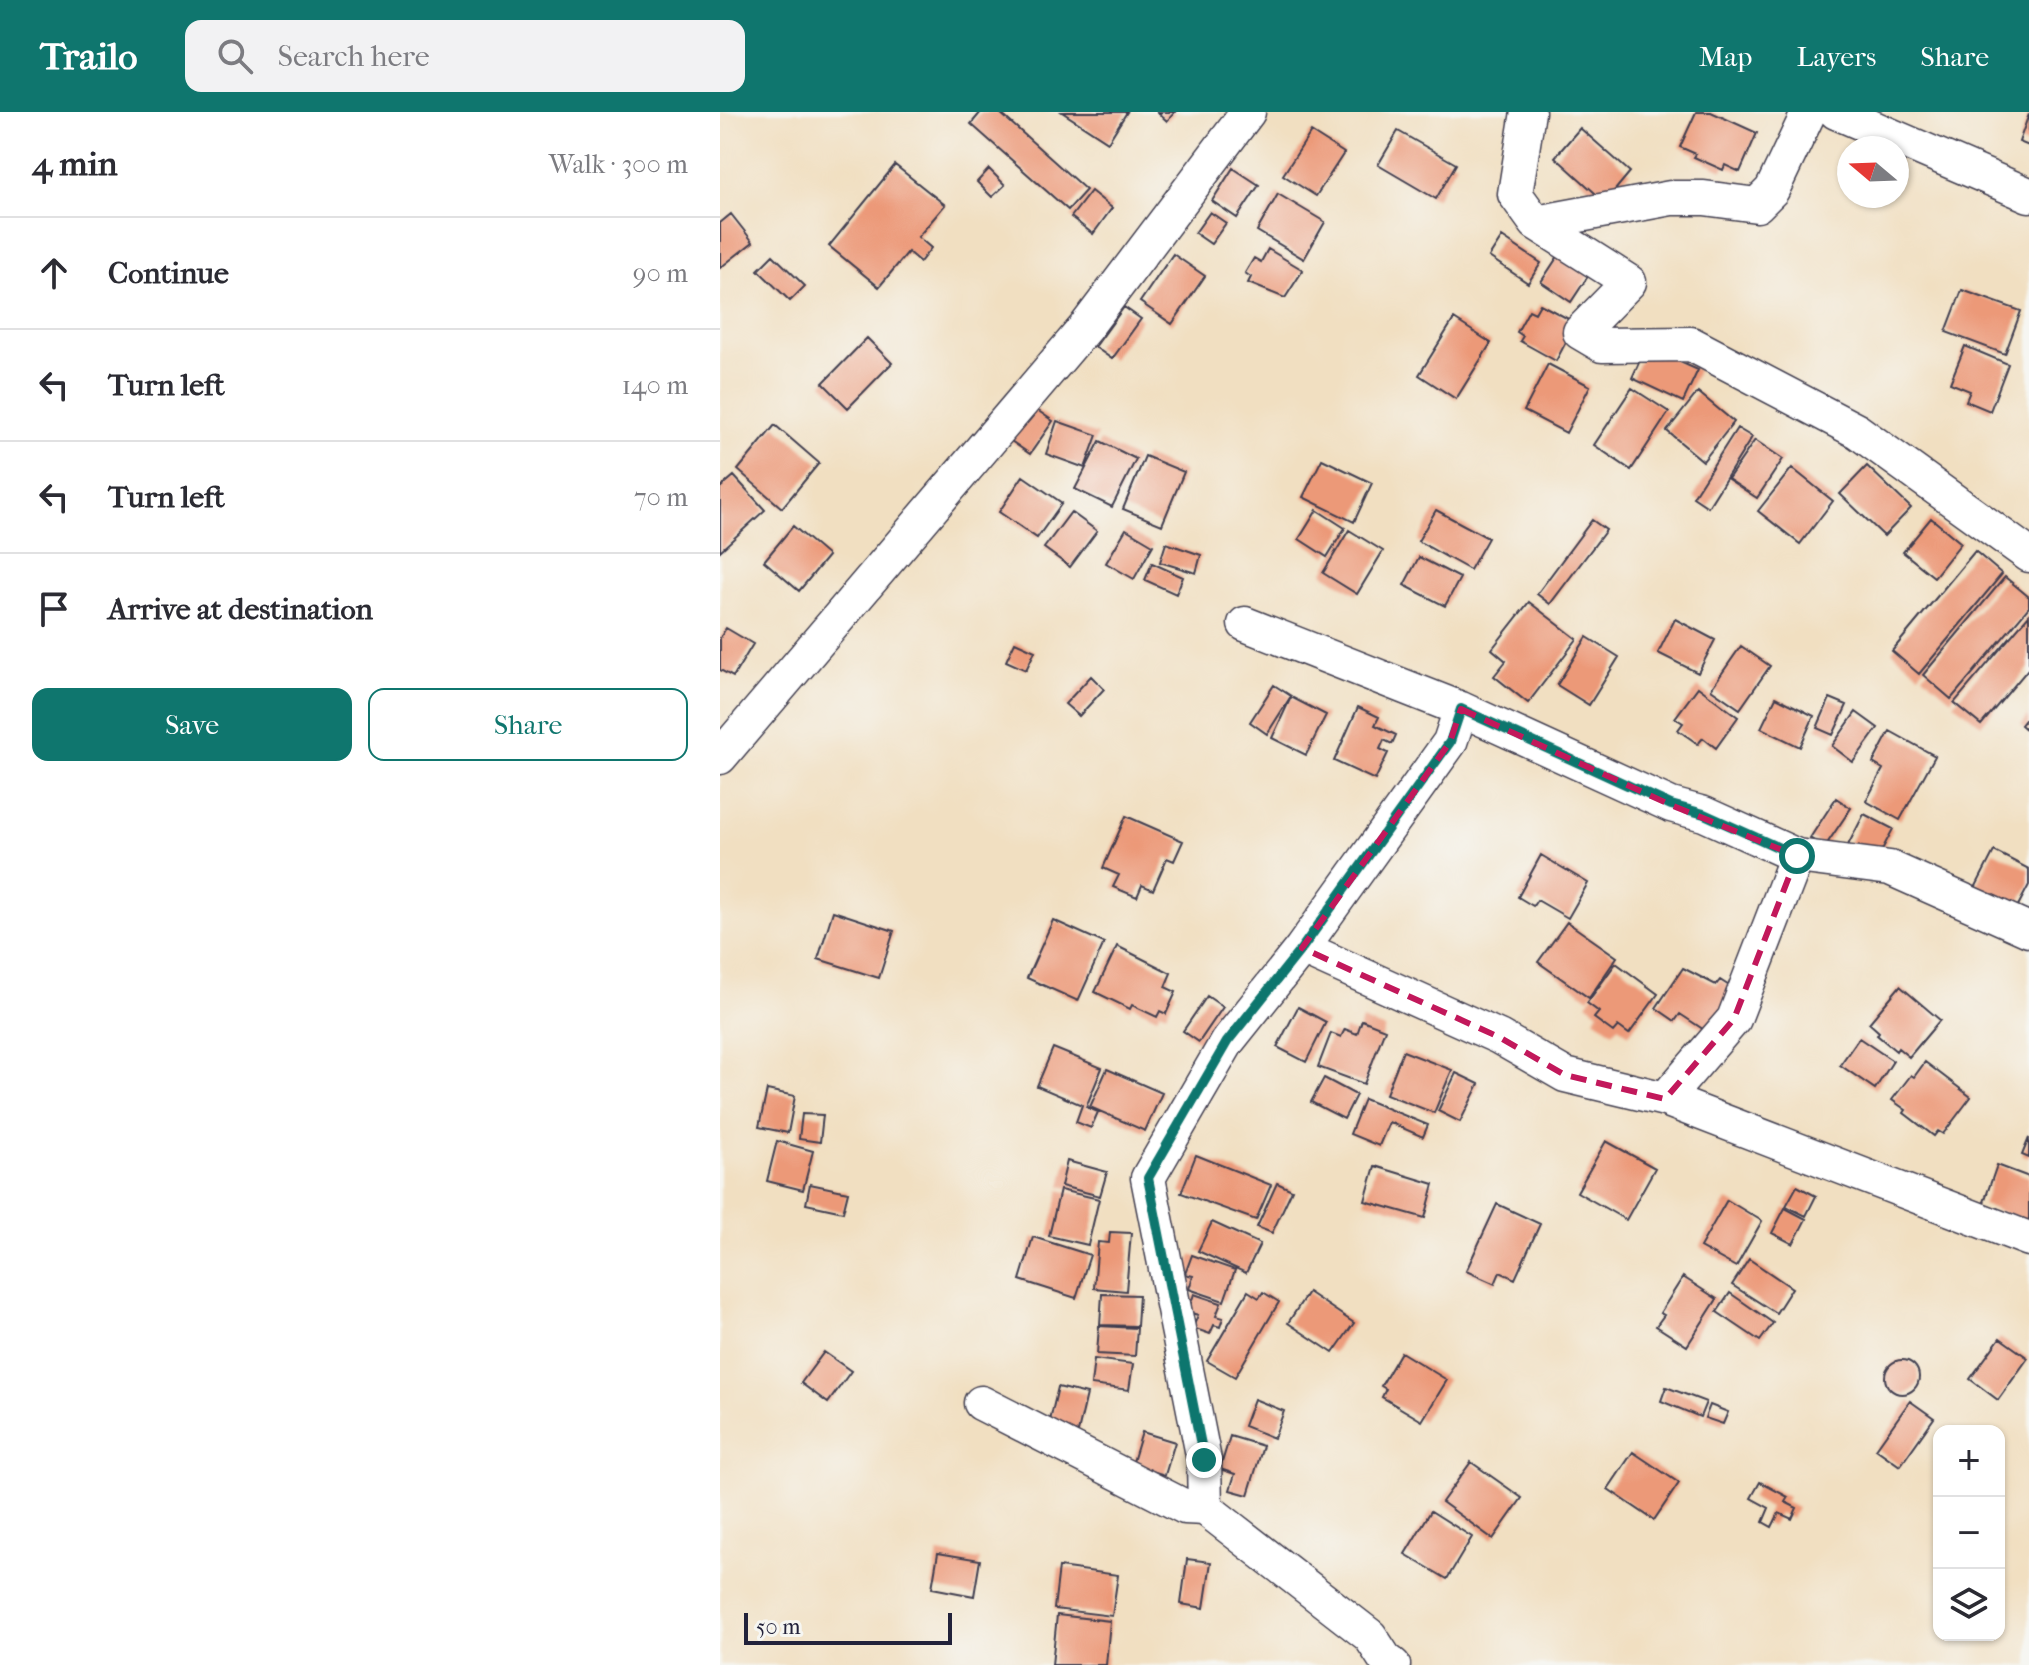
<!DOCTYPE html>
<meta charset="utf-8">
<style>
body{margin:0;font-family:"IM FELL French Canon",serif;background:#f2f2f3;color:#2b2b33}
.controls{position:absolute;right:24px;bottom:24px;display:grid;overflow:hidden;border-radius:16px;box-shadow:0 2px 6px #0004}
.controls button{width:72px;height:72px;display:grid;place-items:center;padding:0;border:0;border-bottom:2px solid #e1e1e2;background:#fff;color:#2b2b33;font:40px sans-serif}
.compass{position:absolute;left:1117px;top:24px;width:72px;height:72px;border-radius:50%;background:#fff;box-shadow:0 2px 6px #0004;rotate:289deg}
.scale{position:absolute;left:24px;bottom:20px;width:208px;box-sizing:border-box;padding-left:8px;border:4px solid #22223b;border-top:0;font-size:22px;line-height:28px;white-space:nowrap;color:#22223b;-webkit-text-stroke:6px #f6f6f2;paint-order:stroke}
.stop{position:absolute;width:24px;height:24px;margin:-18px;border:6px solid #0f766e;border-radius:50%;background:#fff}
.stop.end{background:#0f766e;border-color:#fff;box-shadow:0 2px 8px #0008}
.list{margin:0;padding:0;list-style:none}
h2{display:flex;justify-content:space-between;align-items:center;height:104px;margin:0;padding:0 32px;font-size:34px}
h2 small{font-size:26px;font-weight:400;color:#7c7c81}
.list li{display:grid;grid-template-columns:52px 1fr auto;gap:24px;align-items:center;box-sizing:border-box;height:112px;padding:0 32px;border-top:2px solid #e1e1e2}
.list b{display:block;font-size:30px;white-space:nowrap}
.list em{font-size:26px;font-style:normal;color:#7c7c81}
.actions{display:flex;gap:16px;padding:24px 32px}
.actions a{flex:1;padding:18px 0;border:2px solid #0f766e;border-radius:16px;text-align:center;font-size:28px;color:#0f766e}
.actions .main{background:#0f766e;color:#fff}
.icon{flex:none;width:44px;height:44px;fill:none;stroke:currentColor;stroke-width:2;stroke-linecap:round;stroke-linejoin:round}
.map{position:relative;flex:none;width:1309px;height:1553px;overflow:hidden}
header{display:flex;align-items:center;gap:48px;box-sizing:border-box;height:112px;padding:0 40px;background:#0f766e;color:#fff}
header strong{font-size:38px}
nav{display:flex;gap:44px;margin-inline-start:auto;font-size:28px}
.search{width:560px;height:72px;background:#f2f2f3;display:flex;align-items:center;gap:20px;box-sizing:border-box;padding:0 28px;border-radius:16px;color:#7c7c81;font-size:30px}
main{display:flex}
aside{flex:1;background:#fff}
.map>svg:first-child{display:block}
.building{fill:#ec9978}
.lines{fill:none;stroke-linecap:round;stroke-linejoin:round}
.minor-casing{stroke:#413e4f;stroke-width:37}
.minor{stroke:#fff;stroke-width:34}
.route{stroke:#0f766e;stroke-width:10}
.marked{fill:none;stroke:#c2185b;stroke-width:6;stroke-dasharray:16 10;stroke-linejoin:round}
</style>
<header>
<strong>Trailo</strong>
<div class="search"><svg class="icon" aria-label="search" viewBox="0 0 24 24"><circle cx="10" cy="10" r="6"/><path d="M15 15l6 6"/></svg>Search here</div>
<nav><a>Map</a><a>Layers</a><a>Share</a></nav>
</header>
<main>
<aside>
<h2>4 min<small>Walk · 300 m</small></h2>
<ul class="list">
<li><svg class="icon" aria-label="ahead" viewBox="0 0 24 24"><path d="M12 20V5M6 11l6-6 6 6"/></svg><div><b>Continue</b></div><em>90 m</em></li>
<li><svg class="icon" aria-label="left" viewBox="0 0 24 24"><path d="M17 20v-9H6M10 6l-5 5 5 5"/></svg><div><b>Turn left</b></div><em>140 m</em></li>
<li><svg class="icon" aria-label="left" viewBox="0 0 24 24"><path d="M17 20v-9H6M10 6l-5 5 5 5"/></svg><div><b>Turn left</b></div><em>70 m</em></li>
<li><svg class="icon" aria-label="arrive" viewBox="0 0 24 24"><path d="M6 21V4h12l-3 4 3 4H6"/></svg><div><b>Arrive at destination</b></div></li>
</ul>
<div class="actions"><a class="main">Save</a><a>Share</a></div>
</aside>
<div class="map">
<svg width="1309" height="1553" viewBox="0 0 1309 1553">
<rect width="100%" height="100%" fill="#f6f6f2"/>
<filter id="ink" filterUnits="userSpaceOnUse"><feTurbulence type="fractalNoise" baseFrequency=".0125" numOctaves="2"/><feDisplacementMap in="SourceGraphic" scale="16" xChannelSelector="R" yChannelSelector="G"/><feConvolveMatrix kernelMatrix="1 2 1 2 8 2 1 2 1" color-interpolation-filters="sRGB"/></filter>
<filter id="wash" filterUnits="userSpaceOnUse"><feTurbulence type="fractalNoise" baseFrequency=".006" numOctaves="4" result="noise"/><feDisplacementMap in="SourceGraphic" scale="32" xChannelSelector="R" yChannelSelector="G"/><feGaussianBlur stdDeviation="1.8" result="paint"/><feColorMatrix in="noise" values="0 0 0 0 0 0 0 0 0 0 0 0 0 0 0 0 0 1.4 0 .05"/><feComposite in="paint" operator="in"/></filter>
<g filter="url(#wash)">
<rect width="100%" height="100%" fill="#f1dfc1"/>
<g id="blocks">
<path class="building" d="M261,0H279L366,78L348,98L251,12Z
M342,0H407L388,30Z
M437,0H455L447,9Z
M976,0H991L1037,21L1020,60L1005,53L1003,58L974,45L976,42L960,35Z
M1309,2V34L1299,30Z
M860,16L910,60L885,90L835,45Z
M678,19L736,52L716,87L658,53Z
M591,20L624,41L596,84L563,63Z
M175,53L225,93L198,125L211,136L200,150L188,140L159,175L109,134Z
M513,56L539,73L517,106L492,89Z
M269,57L285,73L272,85L257,70Z
M371,79L392,96L373,122L351,105Z
M558,82L605,110L584,147L537,119Z
M490,100L506,111L491,132L475,121Z
M11,102L33,130L0,156V111Z
M782,125L821,151L808,171L769,145Z
M844,135L874,155L851,190L821,170Z
M548,137L583,158L565,186L528,171L531,165L525,161L534,146L541,150Z
M453,142L485,164L452,212L420,190Z
M53,143L85,174L70,189L38,158Z
M1242,178L1301,199L1285,242L1226,220Z
M820,192L856,211L836,249L800,229L803,224L797,220L809,198L815,201Z
M404,195L421,207L392,247L375,235Z
M734,207L771,231L736,287L699,263Z
M147,226L172,251L128,296L103,271Z
M1245,234L1288,252L1270,299L1246,289L1250,279L1230,271Z
M926,235L978,258L963,290L912,266Z
M828,252L870,274L846,321L804,299Z
M912,276L949,300L911,358L874,333Z
M978,280L1014,310L983,349L947,319Z
M314,296L333,309L310,342L291,329Z
M337,309L377,323L365,356L326,342Z
M55,313L99,351L62,396L18,358Z
M1017,316L1032,325L988,395L973,385Z
M1035,328L1063,347L1037,386L1008,367Z
M380,329L416,347L392,395L355,377Z
M425,344L464,360L442,413L403,397Z
M602,347L652,371L634,410L583,385Z
M1147,354L1191,396L1164,424L1120,382Z
M1072,356L1113,389L1080,432L1038,399Z
M14,364L45,398L0,439V376Z
M303,364L342,391L317,426L279,400Z
M597,398L625,416L607,445L579,427Z
M716,398L768,426L750,458L698,429Z
M351,400L377,419L350,455L324,436Z
M1211,406L1241,431L1214,465L1183,440Z
M872,408L886,418L830,492L817,482Z
M73,414L108,444L79,479L44,449Z
M406,417L433,433L414,467L386,451Z
M629,418L663,439L637,482L603,461Z
M446,431L481,443L476,461L440,450Z
M1255,439L1282,462L1199,562L1172,539Z
M699,445L740,466L725,494L684,473Z
M432,451L463,465L456,482L425,468Z
M1285,465L1309,485V495L1231,587L1203,563Z
M809,490L857,527L808,591L774,564L786,549L772,537Z
M1309,503V556L1261,613L1234,591Z
M955,507L995,528L978,561L938,541Z
M6,516L33,532L13,565L0,558V526Z
M867,525L899,545L869,593L837,573Z
M295,530L315,539L306,558L286,549Z
M1021,534L1050,554L1020,597L991,577Z
M371,564L384,577L359,604L345,592Z
M554,573L571,584L547,622L530,610Z
M978,575L1018,605L996,636L983,626L978,632L958,618L963,611L955,606Z
M571,585L606,603L586,643L552,626Z
M1056,585L1094,604L1080,635L1041,616Z
M1110,586L1127,593L1113,623L1097,616Z
M638,595L659,605L655,613L676,623L672,632L664,628L660,637L668,641L655,668L614,649Z
M1136,600L1158,616L1133,650L1112,634Z
M1309,603V620L1301,613Z
M1170,619L1215,644L1180,708L1146,689L1163,657L1153,651Z
M1116,686L1131,696L1104,736L1090,726Z
M1144,702L1173,717L1155,751L1126,737Z
M406,704L463,729L454,749L447,746L433,778L422,773L417,785L393,775L399,763L383,756Z
M1274,739L1309,757V773L1292,805L1251,784Z
M821,743L868,771L848,806L817,788L813,794L798,785Z
M113,799L174,819L159,866L98,847Z
M333,808L384,831L358,889L307,866Z
M847,810L897,845L869,886L818,850Z
M397,834L451,861L445,875L456,880L446,902L440,899L437,905L412,893L410,897L375,880Z
M896,851L938,882L909,922L898,914L893,920L874,906L879,900L867,891Z
M963,856L996,873L1000,868L1017,879L989,921L960,902L955,909L936,896Z
M1180,874L1220,908L1189,945L1178,936L1176,939L1157,923L1159,920L1149,911Z
M487,884L503,895L479,930L463,919Z
M578,895L606,910L586,950L557,935Z
M642,908L665,917L644,972L598,955L611,921L621,925L625,917L637,922Z
M1139,926L1173,949L1155,977L1120,953Z
M333,936L382,956L366,995L378,1000L371,1016L356,1010L362,993L317,974Z
M683,939L732,958L714,1001L666,982Z
M1205,950L1251,985L1223,1022L1218,1019L1214,1024L1184,1001L1186,998L1172,988L1191,963L1194,965Z
M387,957L442,981L425,1019L370,995Z
M736,961L759,972L740,1010L718,999Z
M604,966L636,983L624,1007L591,990Z
M47,978L75,984L68,1021L39,1015Z
M644,987L708,1013L703,1025L669,1010L659,1034L630,1022Z
M82,1002L103,1003L100,1030L79,1027Z
M1309,1026V1046L1302,1043Z
M57,1029L93,1039L83,1078L47,1069Z
M886,1029L935,1056L906,1108L857,1080Z
M476,1043L551,1073L536,1108L461,1081Z
M347,1049L387,1060L380,1084L341,1074Z
M1277,1053L1309,1065V1110L1263,1093Z
M655,1054L714,1072L705,1106L645,1089Z
M557,1071L572,1078L552,1121L537,1115Z
M90,1072L128,1080L123,1100L86,1092Z
M1077,1074L1096,1084L1086,1104L1066,1094Z
M340,1078L379,1087L368,1133L329,1124Z
M1007,1088L1042,1109L1016,1155L980,1135Z
M777,1092L820,1112L795,1167L780,1160L775,1172L746,1159Z
M1065,1096L1086,1107L1073,1132L1052,1121Z
M492,1110L540,1132L526,1161L478,1139Z
M390,1120L411,1121L406,1179L374,1176L378,1130L389,1131Z
M313,1125L370,1143L356,1186L300,1168Z
M472,1143L515,1158L504,1189L469,1177L473,1164L465,1162Z
M1029,1147L1072,1176L1056,1201L1012,1173Z
M963,1165L997,1187L967,1234L936,1214L944,1203L940,1201Z
M528,1179L539,1186L543,1180L559,1190L515,1265L487,1249Z
M588,1180L634,1211L613,1241L568,1211Z
M1010,1181L1053,1211L1040,1229L997,1200Z
M382,1182L419,1183L417,1214L380,1213Z
M474,1182L501,1191L496,1204L503,1206L500,1215L494,1213L490,1222L473,1216L478,1203L468,1200Z
M379,1214L417,1216L415,1244L377,1242Z
M1280,1226L1308,1246L1278,1288L1250,1267Z
M104,1240L131,1259L108,1291L81,1271Z
M681,1240L727,1268L702,1309L662,1285L666,1277L661,1274Z
M374,1247L413,1252L409,1278L371,1273Z
M1165 1265a17 17 0 1 1 34 0a17 17 0 1 1-34 0Z
M338,1275L367,1282L358,1320L329,1313Z
M946,1275L986,1290L980,1305L941,1289Z
M534,1287L564,1299L554,1326L524,1314Z
M1190,1289L1214,1306L1180,1354L1156,1337Z
M990,1293L1008,1300L1003,1312L985,1306Z
M422,1320L455,1330L445,1363L412,1353Z
M510,1324L543,1334L528,1383L510,1378L515,1362L500,1357Z
M913,1340L959,1371L934,1408L888,1377Z
M751,1350L802,1386L773,1427L722,1390Z
M1040,1370L1068,1385L1065,1390L1077,1396L1072,1407L1059,1401L1052,1415L1043,1410L1049,1396L1031,1386Z
M711,1399L752,1425L727,1467L685,1442Z
M218,1441L260,1448L254,1484L212,1476Z
M467,1447L491,1450L484,1496L461,1492Z
M339,1455L398,1463L392,1504L334,1497Z
M337,1503L390,1509L386,1553H332Z"/>
</g>
</g>
<g filter="url(#ink)">
<use href="#blocks" fill-opacity="0" stroke="#413e4f" stroke-width="2"/>
<g class="lines">
<g class="minor-casing">
<path id="minor" d="M808,0L795,82L816,111L909,170L860,220L882,233L971,232L1137,319L1309,443
M1116,0L1309,83
M816,111L951,86H984L1037,93L1052,78L1089,0
M525,512L741,597L951,693L984,702L1077,744L1170,756L1309,818
M0,645L365,216L528,0
M582,836L779,925L845,963L945,987L1309,1127
M945,987L1014,907L1077,744
M261,1291L465,1395L485,1396L650,1524L665,1547L673,1553
M485,1396L484,1348L428,1066L507,930L582,836L730,630L741,597"/>
</g>
<use href="#minor" class="minor"/>
</g>
</g>
<g class="lines" filter="url(#ink)">
<path class="route" d="M484,1348L428,1066L507,930L582,836L730,630L741,597L951,693L984,702L1077,744"/>
</g>
<path class="marked" d="M741,597L951,693L1077,744L1014,907L945,987L845,963L779,925L582,836L730,630Z"/>
</svg>
<div class="controls">
<button>+</button>
<button>−</button>
<button><svg class="icon" aria-label="layers" viewBox="0 0 24 24"><path d="M12 4l9 5-9 5-9-5zM3 14l9 5 9-5"/></svg></button>
</div>
<svg class="compass" viewBox="-18 -18 36 36"><path d="M0-13l5 13h-10z" fill="#e53935"/><path d="M0 13l5-13h-10z" fill="#7c7c81"/></svg>
<div class="scale">50 m</div>
<div class="stop" style="left:1077px;top:744px"></div>
<div class="stop end" style="left:484px;top:1348px"></div>
</div>
</main>
